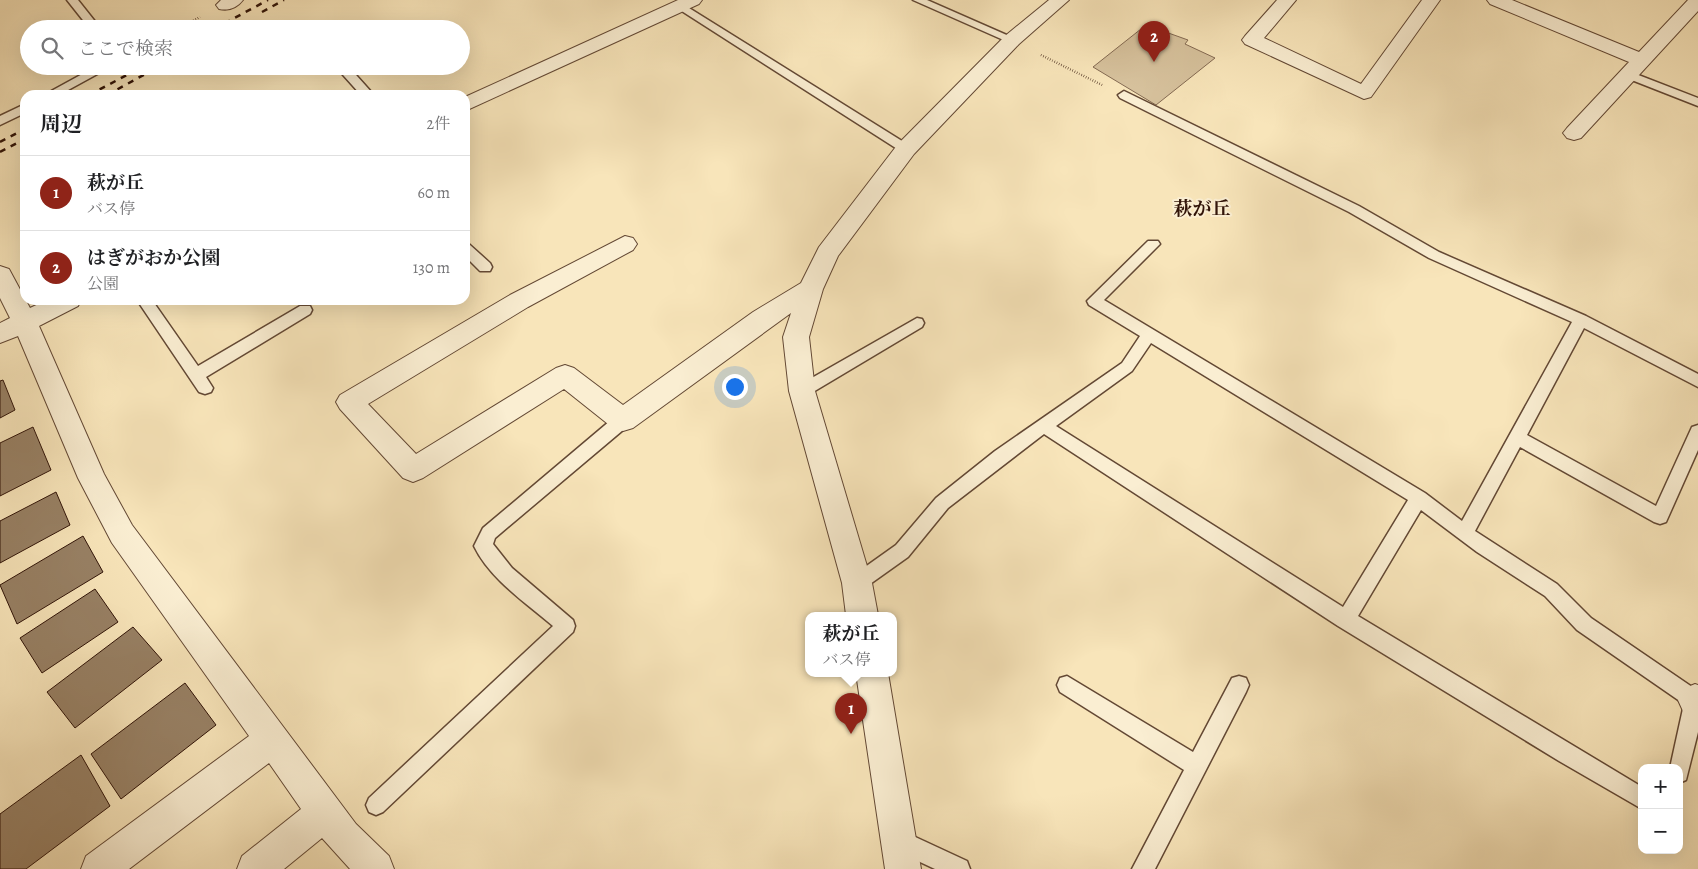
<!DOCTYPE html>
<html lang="ja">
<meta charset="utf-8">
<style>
body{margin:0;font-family:Alegreya,"Noto Serif JP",serif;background:#f6f6f6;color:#202124}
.controls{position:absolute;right:15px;bottom:15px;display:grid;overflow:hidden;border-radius:10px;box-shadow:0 5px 20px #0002}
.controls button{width:45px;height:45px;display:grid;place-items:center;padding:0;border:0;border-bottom:1px solid #e0e0e0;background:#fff;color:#202124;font:25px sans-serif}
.you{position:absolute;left:734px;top:386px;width:18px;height:18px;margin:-12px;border:4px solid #fff;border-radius:50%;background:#1a73e8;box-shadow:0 0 0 8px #1a73e833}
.badge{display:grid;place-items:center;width:32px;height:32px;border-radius:50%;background:#8f2418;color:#fff;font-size:16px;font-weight:700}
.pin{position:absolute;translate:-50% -41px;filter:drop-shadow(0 1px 2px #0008)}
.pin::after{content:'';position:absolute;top:26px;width:18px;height:15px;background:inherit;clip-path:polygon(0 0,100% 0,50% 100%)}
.popup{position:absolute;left:805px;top:612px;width:92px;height:65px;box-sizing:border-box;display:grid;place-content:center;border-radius:10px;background:#fff;filter:drop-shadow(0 1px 4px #0005);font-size:16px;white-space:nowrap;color:#757577}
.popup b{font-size:19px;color:#202124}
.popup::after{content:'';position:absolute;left:50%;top:100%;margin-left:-10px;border:10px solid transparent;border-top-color:#fff}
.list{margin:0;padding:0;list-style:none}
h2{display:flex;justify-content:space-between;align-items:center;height:65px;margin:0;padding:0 20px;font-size:21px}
h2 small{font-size:16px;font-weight:400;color:#757577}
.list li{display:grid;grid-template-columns:32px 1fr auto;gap:15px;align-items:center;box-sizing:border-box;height:75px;padding:0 20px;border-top:1px solid #e0e0e0}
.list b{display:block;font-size:19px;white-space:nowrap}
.list p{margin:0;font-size:16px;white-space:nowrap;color:#757577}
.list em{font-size:16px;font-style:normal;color:#757577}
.icon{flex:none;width:28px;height:28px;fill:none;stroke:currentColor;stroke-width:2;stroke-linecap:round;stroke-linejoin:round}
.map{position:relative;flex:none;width:1698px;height:869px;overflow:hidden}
.search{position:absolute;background:#fff;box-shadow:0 5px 20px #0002;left:20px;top:20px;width:450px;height:55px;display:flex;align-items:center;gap:12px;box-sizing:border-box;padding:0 18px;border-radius:28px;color:#757577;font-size:19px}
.panel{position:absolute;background:#fff;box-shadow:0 5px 20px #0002;left:20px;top:90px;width:450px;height:215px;border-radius:15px}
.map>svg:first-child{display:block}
.green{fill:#d6c19c;stroke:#846a52}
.building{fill:#988165;stroke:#311408}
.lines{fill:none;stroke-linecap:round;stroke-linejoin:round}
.lane-casing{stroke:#634834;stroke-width:3}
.street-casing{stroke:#634834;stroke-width:2}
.path{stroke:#311408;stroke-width:2.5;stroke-dasharray:0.5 2;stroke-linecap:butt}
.lane{fill:#faeed2;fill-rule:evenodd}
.street{fill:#faeed2;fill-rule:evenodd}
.rail{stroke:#311408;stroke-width:2.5;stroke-dasharray:6 6;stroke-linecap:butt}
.labels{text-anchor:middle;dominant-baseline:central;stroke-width:4;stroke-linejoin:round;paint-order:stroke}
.neighbourhood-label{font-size:19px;font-weight:bold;fill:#311408;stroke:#faeed2}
</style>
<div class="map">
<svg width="1698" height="869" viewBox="0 0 1698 869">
<rect width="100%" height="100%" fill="#f8e5ba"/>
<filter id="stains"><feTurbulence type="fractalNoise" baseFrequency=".004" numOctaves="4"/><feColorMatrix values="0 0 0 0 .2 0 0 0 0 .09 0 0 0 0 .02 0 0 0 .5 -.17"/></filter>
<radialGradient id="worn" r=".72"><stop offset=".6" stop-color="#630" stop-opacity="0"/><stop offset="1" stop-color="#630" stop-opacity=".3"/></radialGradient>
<path class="green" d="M1146,25L1188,40L1185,44L1215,58L1156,105L1093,67Z"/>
<path class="building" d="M3,380L15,410L0,418V381Z
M33,427L51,470L0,496V443Z
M56,492L70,525L0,563V521Z
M83,536L103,572L17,624L0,585Z
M95,589L118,622L42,673L20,638Z
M133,627L162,660L75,728L47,692Z
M185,683L216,725L121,799L91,754Z
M81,755L110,806L26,869H0V814Z"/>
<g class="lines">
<g class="lane-casing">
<path id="lane" d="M67,0H78L101,29H90Z
M913,0H927L1018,40L1016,42H1008Z
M681,3L910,146L912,149L906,153L902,152L677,8V4Z
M97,66H112L59,95H44Z
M335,66H348L374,95H361Z
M1628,71L1698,98V106L1624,77V73Z
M1124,91L1359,206L1439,252L1586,316L1698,374V387L1584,328L1527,435L1656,506L1692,427L1698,425V450L1666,522L1660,524L1654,522L1520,447L1475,531L1557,584L1591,618L1698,691V732L1686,780L1679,783V768H1670L1684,704L1577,630L1545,596L1477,552L1421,510L1358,616L1642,787V809L1559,761L1338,626L1044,434L948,508L908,557L863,589L857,591L851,589L848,583L851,577L896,545L936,498L995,451L1122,363L1140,336L1089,305L1087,301L1148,241H1158L1160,244L1104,300L1425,493L1462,521L1572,322L1429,258L1349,212L1120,98L1118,95ZM1151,343L1408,500L1343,607L1056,426L1132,371Z
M25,104V113L0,125V116Z
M465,243L470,245L490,263L492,267L490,271H480L465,256Z
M137,300H152L198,366L300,306H310L312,310L310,314L206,377L213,388L211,392L205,394L199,392Z
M917,318L922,319L924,323L922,327L808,395L802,397L796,395L794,391L796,387Z
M623,414L629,415L631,420L629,425L495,538L493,544L512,568L573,620L575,626L573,632L383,812L376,815L369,812L366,805L369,798L553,626C526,603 490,579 474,546L483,528L617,415Z
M1067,676L1193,752L1232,678L1239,676L1246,678L1249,685L1246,692L1155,869H1132L1184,770L1060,692L1057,685L1060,678Z
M898,829L967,861L970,869H935L890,848L887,840L890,832Z"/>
</g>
<g class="street-casing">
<path id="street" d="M221,0H243C237,8 228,11 219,9L216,5Z
M678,0H702L699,4L465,111V97Z
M1049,0H1069L1019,44L914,154L838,256L823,289L809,337L815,391L872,583L878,615H846L842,583L789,391L783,337L791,313L633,428L623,431L613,428L564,389L423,478L413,482L403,478L340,409L336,402L340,395L510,295L625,236L633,238L637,244L633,250L528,307L368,404L416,454L556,368L565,365L574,368L623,405L753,312L801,283L819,247L898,144L1005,36Z
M1277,0H1296L1264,38L1361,84L1422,0H1440L1371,97L1364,99L1245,44L1242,40L1245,36Z
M1487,0H1512L1639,52L1688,0H1698V11L1581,138L1574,140L1567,138L1563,133L1567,128L1629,62L1490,4Z
M0,266L9,269L30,308L47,300H81L78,306L39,326L104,474L132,525L356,824L389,856L394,869H350L322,838L284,869H237L242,856L301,809L269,763L129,869H81L86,856L249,736L112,543L78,478L18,336L0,343V323L10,318L0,298Z
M856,673H888L921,869H885Z
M1695,684L1698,685V718L1683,711L1678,700L1683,689Z"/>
</g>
<path class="path" d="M178,29L200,17
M1041,55L1102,85"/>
<use href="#lane" class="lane"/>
<use href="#street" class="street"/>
<path class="rail" d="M262,12L284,0
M214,29L268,0
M89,95L144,66
M107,95L160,66
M0,142L25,129
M0,152L25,139"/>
</g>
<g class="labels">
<g class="neighbourhood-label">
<text x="1202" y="209">萩が丘</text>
</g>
</g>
<rect width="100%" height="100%" filter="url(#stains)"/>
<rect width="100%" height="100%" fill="url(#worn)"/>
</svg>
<div class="controls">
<button>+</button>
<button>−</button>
</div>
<div class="you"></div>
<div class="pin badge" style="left:851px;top:734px">1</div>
<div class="popup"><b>萩が丘</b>バス停</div>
<div class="pin badge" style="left:1154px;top:62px">2</div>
<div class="search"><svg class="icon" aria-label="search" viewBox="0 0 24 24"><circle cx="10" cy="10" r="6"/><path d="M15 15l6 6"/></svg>ここで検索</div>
<section class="panel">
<h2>周辺<small>2件</small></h2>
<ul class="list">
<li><span class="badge">1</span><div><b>萩が丘</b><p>バス停</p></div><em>60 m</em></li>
<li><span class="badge">2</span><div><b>はぎがおか公園</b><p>公園</p></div><em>130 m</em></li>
</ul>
</section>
</div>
